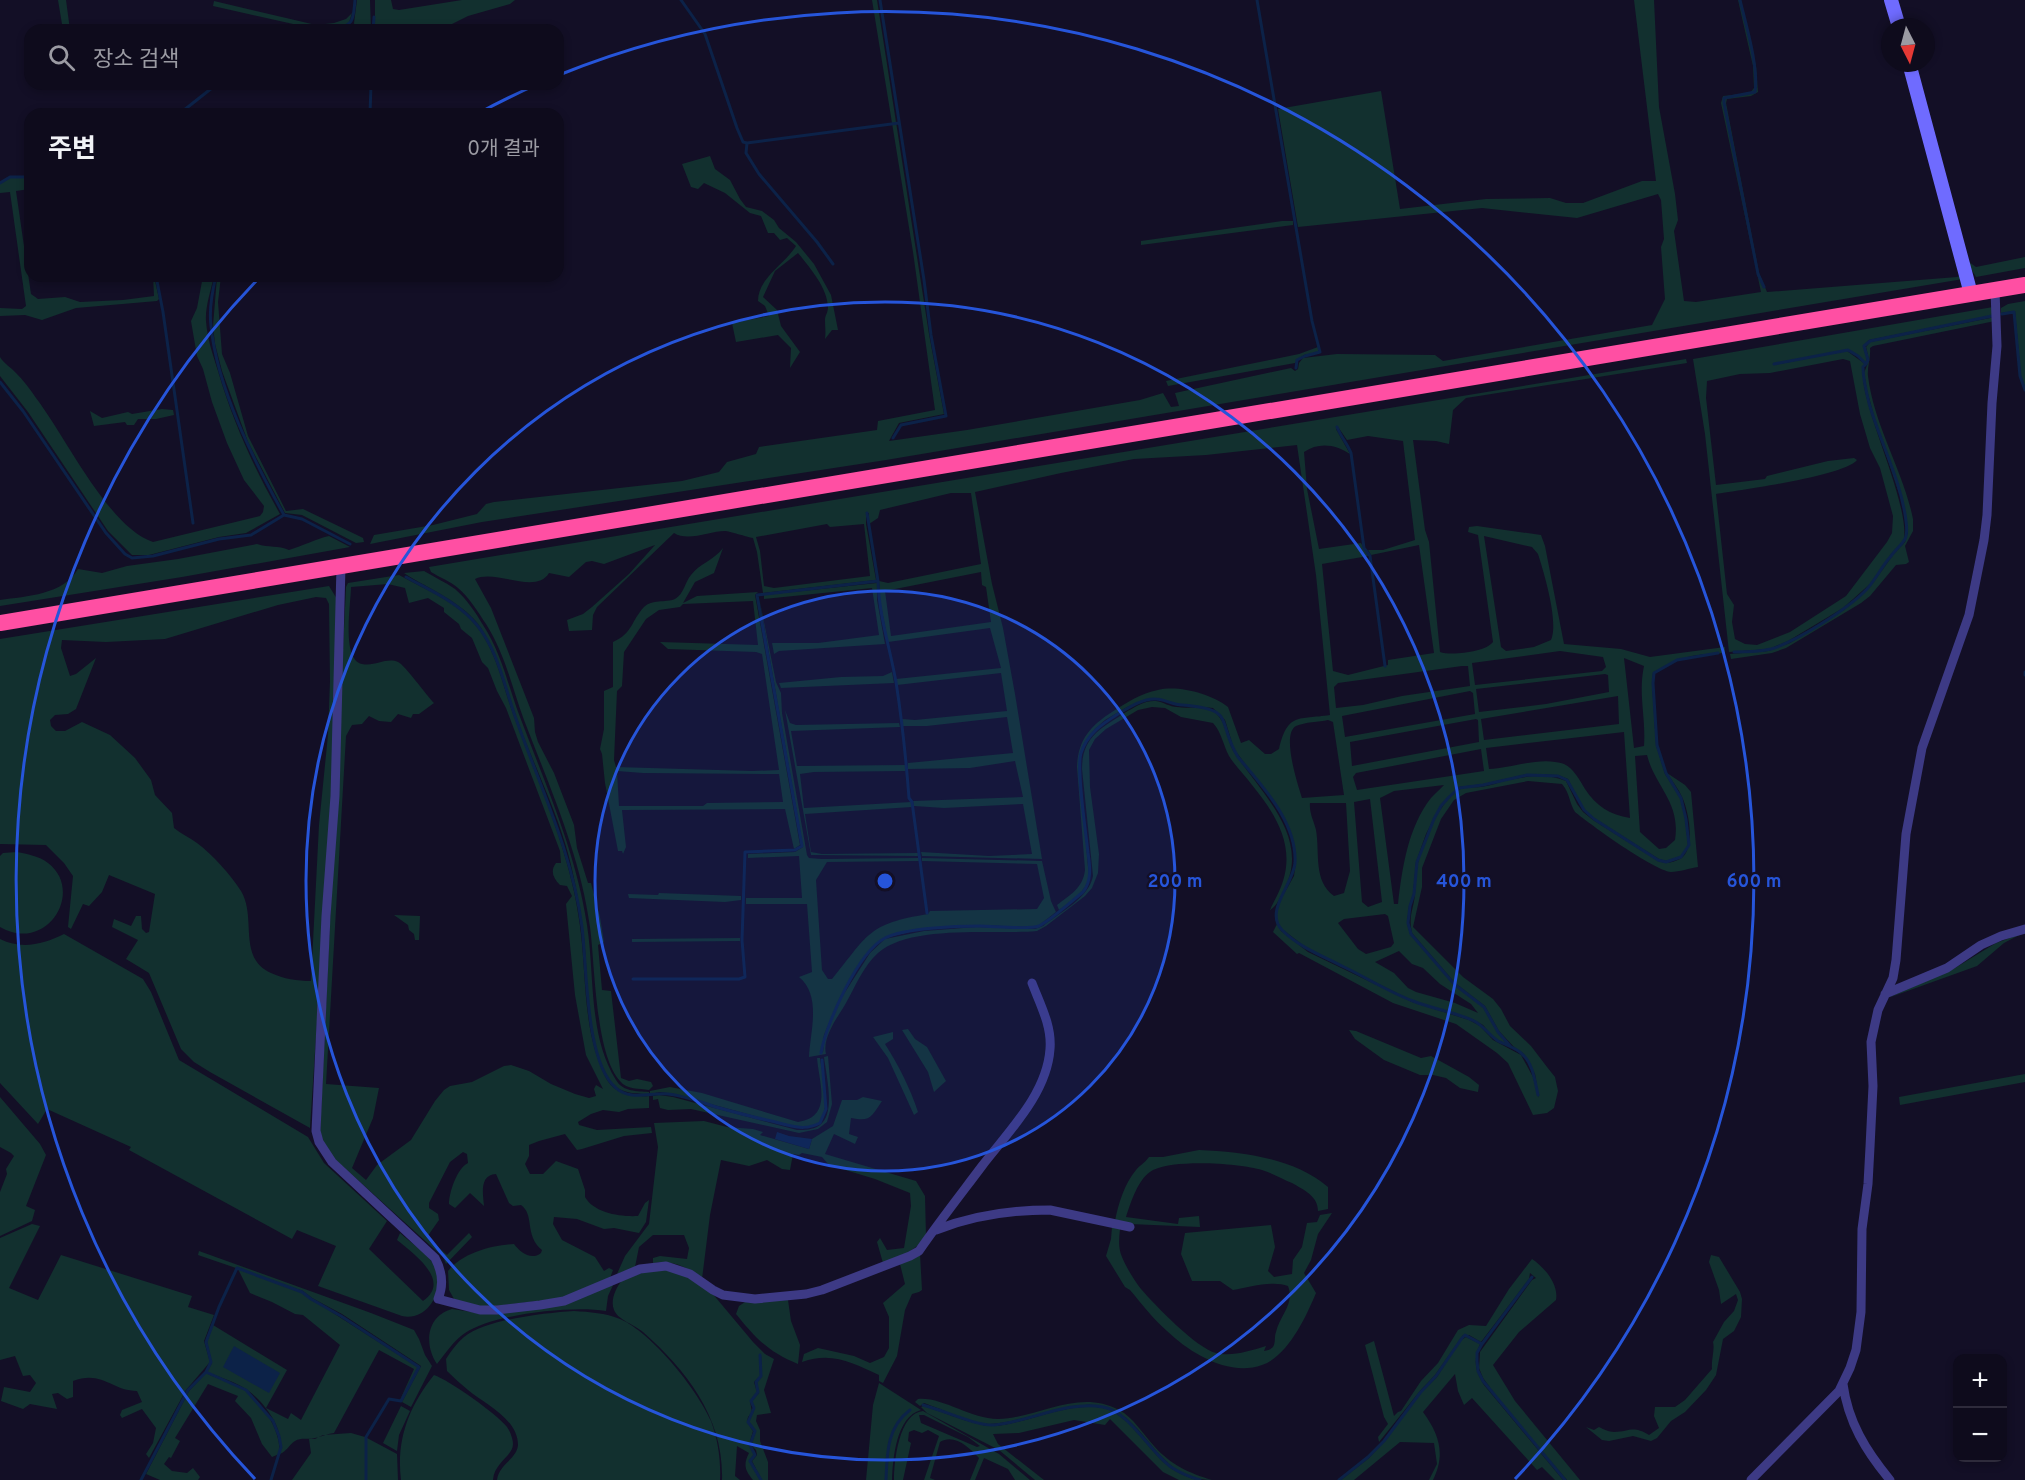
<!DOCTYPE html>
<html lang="ko">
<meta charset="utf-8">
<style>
body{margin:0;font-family:Overpass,"Noto Sans KR",sans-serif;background:#1c1929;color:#f1f3f6}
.controls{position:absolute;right:18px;bottom:18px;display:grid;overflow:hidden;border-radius:12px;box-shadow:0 3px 9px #0003}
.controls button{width:54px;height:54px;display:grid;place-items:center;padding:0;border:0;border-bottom:2px solid #2e2b3b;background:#0e0b1c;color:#f1f3f6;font:30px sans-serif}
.compass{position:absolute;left:1881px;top:18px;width:54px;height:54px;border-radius:50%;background:#0e0b1c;box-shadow:0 3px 9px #0003;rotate:174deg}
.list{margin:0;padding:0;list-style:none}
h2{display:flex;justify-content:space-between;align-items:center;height:78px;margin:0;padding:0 24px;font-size:26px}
h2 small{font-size:20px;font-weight:400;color:#9b9ba3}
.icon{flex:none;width:33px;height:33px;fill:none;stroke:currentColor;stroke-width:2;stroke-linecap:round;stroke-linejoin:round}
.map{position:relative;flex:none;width:2025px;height:1480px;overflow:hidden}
.search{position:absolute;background:#0e0b1c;box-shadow:0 3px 9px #0003;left:24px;top:24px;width:540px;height:66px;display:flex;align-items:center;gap:15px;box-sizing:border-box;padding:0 21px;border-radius:18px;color:#9b9ba3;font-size:22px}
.panel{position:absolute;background:#0e0b1c;box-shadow:0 3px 9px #0003;left:24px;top:108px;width:540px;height:174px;border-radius:18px}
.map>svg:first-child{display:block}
.green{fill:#12302f;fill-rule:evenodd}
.water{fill:#0c2248}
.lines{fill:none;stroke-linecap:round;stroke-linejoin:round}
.stream{stroke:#0c2248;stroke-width:3}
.street{stroke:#3d3a85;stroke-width:9}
.secondary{stroke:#6f6bff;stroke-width:14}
.highway{stroke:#ff4fa3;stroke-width:16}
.ring{fill:none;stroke:#2655da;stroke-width:3}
.centre{fill:#2655da;stroke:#130f26;stroke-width:3}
.ring-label{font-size:18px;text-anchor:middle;font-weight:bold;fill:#2655da;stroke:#130f26;stroke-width:4.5;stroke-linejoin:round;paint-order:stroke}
</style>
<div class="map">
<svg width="2025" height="1480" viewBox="0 0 2025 1480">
<rect width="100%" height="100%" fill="#130f26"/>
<path class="green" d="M58,0H66L70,30H63Z
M357,0H370L371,30H356L354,23Z
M375,0H391L393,9L399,10L462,0H515L510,4L468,16L448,26L423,30H375Z
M872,0H877L929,334L944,414L899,423L889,441L967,430L1140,400L1163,393L1171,407L1179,406L1175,393L1291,368L1295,371L1298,369L1299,363L1303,358L1337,354L1435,355L1443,361L1652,325L1665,299L1661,247L1664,239L1661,200L1658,194L1577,218L1482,208L1298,227L1278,109L1381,91L1400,209L1486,199L1550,198L1566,203H1583L1642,181H1656L1634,0H1654L1659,107L1675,194L1678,220L1674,231L1684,301L1696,302L1761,292L1721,103L1723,96L1750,93L1754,88L1753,66L1738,0H1741L1756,66L1758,92L1751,96L1727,99L1726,103L1759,273L1767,292L1957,277L1963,274V279L886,460L482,522L370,544L374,535L433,525L477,514L486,504L494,502L682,481L719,472L727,462L756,454L759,447L877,430L878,421L935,410L913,252Z
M214,1L316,25L334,23L346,19L352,13L349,23C336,29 326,30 311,30V28L213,6Z
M710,156L715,169L730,180L740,199L746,207L762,211L774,220L779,228L796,242L814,264L831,295L838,330H832L825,339C826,332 825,327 825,320C825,315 828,313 828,307C827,287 810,268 798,253L775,271L763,297L777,310L781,326L800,352L790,368L791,348L778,335L736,342L732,323L769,316L765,306L758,301C758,278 785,264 796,246L787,238L780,240L774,233H768L761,216L750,213L725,193L704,183L698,189L691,187L682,164Z
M10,178H30V189L16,191L31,294L38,299L65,297L80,302L123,300L154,296L153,276H154L159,299L157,301L76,308L42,320L25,315L0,316V308L22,309L26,306L10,192L0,193V184Z
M1282,221H1293V225L1141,245V241Z
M2025,257V268L1976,277L1965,259L1976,267Z
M203,276H214C211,290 205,307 206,321C207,338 213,355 218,371C233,422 254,468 280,514L246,533L219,537L149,555H132L108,531L28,412L0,376V357C4,364 11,367 16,373C23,380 30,389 36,398C66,437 108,527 153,542L260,516L263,512L264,506L244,480L227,443L212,402L203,369L197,356L191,321L197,308Z
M221,276L218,302L222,354L230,373L248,436L286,511L303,509L359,536L363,538L364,542L356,543L302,515L285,513L248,442L222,371L215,344L213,326L217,277Z
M2025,301V387L2021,376L2015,311L2001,313V308L2008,304Z
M1993,307L1994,315L1869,340L1863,346L1867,359L1866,363L1858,355L1847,350L1773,364L1774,365L1847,351L1865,364C1851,387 1910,498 1904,540L1891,554L1870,584L1843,608L1788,641L1769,649L1729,652L1705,434L1693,359ZM1843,359L1850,361L1860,414L1870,448L1880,468L1893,516L1892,533L1887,542L1846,596L1790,632L1757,645L1745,644L1735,639L1732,622L1734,605L1727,594L1716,494C1741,490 1844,476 1857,460L1854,458L1828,461L1767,476L1765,479L1716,485L1706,398L1707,381L1740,374L1770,373Z
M1995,317V321L1873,346L1870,348C1871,358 1867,367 1868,376C1874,426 1903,470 1913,519V531L1905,546L1909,562L1906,564L1896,565L1870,596L1861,603L1786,648L1772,653L1731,659L1730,654L1768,651L1790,643L1844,610L1873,583L1893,555L1905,542L1908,532L1903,505L1878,431L1867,390L1864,373L1869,360L1866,347L1870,342Z
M1318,347V352L1304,355L1295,363L1168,386L1166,381L1299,354Z
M1686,359L1687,363L1466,398L1453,410L1449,444L1436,441L1413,440L1425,530L1429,542L1440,652C1451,656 1486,652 1493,642L1478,535L1468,532L1469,527L1477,526L1541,535L1545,546L1564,644L1621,649L1650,657L1725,647V653C1696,654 1679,656 1653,673L1652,683L1656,745L1665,774L1681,799L1684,809L1688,845L1681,856L1666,861L1659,859L1594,818L1584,810L1568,779L1558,775L1527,774L1483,784L1459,787L1440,806L1426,834L1416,862L1413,894L1409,906L1407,923L1410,934L1454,985L1483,1007L1497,1032L1508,1045L1494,1038L1483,1025L1472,1019L1413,1001L1308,949L1282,929L1277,921V906L1294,876L1296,861L1289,829L1273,801L1234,749L1225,720L1213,708L1177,704L1156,698L1129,706L1105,720L1095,729L1087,739L1080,754L1079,764L1089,878C1085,893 1071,901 1059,910L1057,905C1070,895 1083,888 1085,870L1077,767C1078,740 1090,726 1112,712C1126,703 1141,693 1158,690C1179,685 1211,694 1228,707L1241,743L1249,740L1265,754H1271L1279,749C1288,712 1298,720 1330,715L1316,575L1297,445L1206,455L1134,459L1061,473L975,492L992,584L1003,628L1015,694L1042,859L922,856L921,852L989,856L1032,854L1023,804L944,808L914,806L913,801L1023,797L1015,761L970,768L908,769V763L1013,753L1007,717L927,726H903L902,719L915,720L1007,711L1001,673L897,685L896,679L1001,668L990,628L888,642L880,600L879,581L888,583L981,564L971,493H951L880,510L878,518L869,524V513H866V524L876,580L763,593L757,552L753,538C747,537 729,531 725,531C710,531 688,542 674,533L597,607L593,615L592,630L569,631L567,620L583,614L592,607L629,574L655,545L604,564L592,561L586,562L569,577L549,573C536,595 496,569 475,579L491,608L534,718L535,732L538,742L554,773L574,825L577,848L588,883H591L600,917L604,942L598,945L602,990L611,991L621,1078L629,1081L637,1079L651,1082L653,1086L649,1090C639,1088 627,1090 620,1081C595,1054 595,964 590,927C580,854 550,788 524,720C512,687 505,654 486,624C478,612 469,597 458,588C450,581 439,577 431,572L429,567ZM1338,427L1347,440L1368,436L1403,441L1415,540L1383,550H1368L1371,555L1419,545L1434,653L1388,660V665L1348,675L1333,671L1322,564L1368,556L1361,543L1319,549L1307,489L1304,452C1318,442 1336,444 1350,454L1336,429ZM827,524L830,527L864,524L870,576L774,588L764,586L760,551L756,537ZM1484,536L1532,547L1538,554C1544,573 1559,622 1551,640L1534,647L1506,651L1501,647ZM981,572L982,585L986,587L991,622L891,636L885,591ZM1560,651L1603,657L1606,667L1602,671L1475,685L1472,663ZM1624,658L1644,666C1638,695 1646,716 1644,746L1634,748ZM1462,666H1468L1470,686L1402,696L1363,705L1336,708L1334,687L1338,683ZM1605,674L1608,675L1609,692L1546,704L1479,712L1476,689ZM1470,691L1473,693L1475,714L1345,737L1342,716ZM1618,696L1619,724L1484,740L1481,719ZM1476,719L1478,720L1479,742L1352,766L1350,742ZM1328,720L1333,722L1344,795L1302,798C1298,785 1281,734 1296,726C1305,722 1319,722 1328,720ZM1624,732L1630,818C1610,815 1596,806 1585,789C1579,779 1574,769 1564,764C1541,756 1512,768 1489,769L1486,748ZM1481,749L1484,771L1357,790L1353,777L1356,773ZM1647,755C1655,787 1681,802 1675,840L1666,848L1659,849L1640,832L1635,756ZM1444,785C1440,789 1435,794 1431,798C1408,827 1402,869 1398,904H1394L1380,798L1394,791ZM1370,799L1382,902L1368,907L1362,902L1354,802ZM1310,803H1346L1350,871L1344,893L1334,896C1313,881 1320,853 1316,830C1314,821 1309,813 1310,803ZM1385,914L1388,916L1394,943L1391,947L1366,954L1358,949L1338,923L1344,919ZM1399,951L1412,964L1423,968L1440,984L1471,1004L1478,1013L1455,1003L1416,992L1408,988L1394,973L1375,962Z
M162,409L173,410L174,415L156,419H138L134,425H127L125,422L94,426L90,411L102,418L128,412L132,414Z
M329,536L350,547L182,577L0,606V600C27,596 63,595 78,569L102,573L127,566L178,559L257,544C269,548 278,545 289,550C303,546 315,539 329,536Z
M723,548L714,573L695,582L683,603L697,596L758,592L755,595L800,845L794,849L785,809L622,810L626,847L623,854L622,851H618L605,783L602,754L600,749L604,729V691L613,687V642C633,633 631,621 644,607C652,599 665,603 675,599C684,594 685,582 691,575C699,564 714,560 723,548ZM753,601L758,645L660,642L668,649L756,652L762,654L779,770L752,771L616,767L614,760L617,691L622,686L624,652L646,619L659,610L680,607L683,604ZM617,771L643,773L779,774L783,802L707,803L703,806H619Z
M424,571C434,577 445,582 455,589C466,598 476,613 483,625C502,654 508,686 520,717C546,786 576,852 587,925C595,976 588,1035 616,1080C623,1092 637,1091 649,1092V1094C634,1094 617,1093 609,1079C583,1036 590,971 582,923C578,897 573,869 565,843C552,800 531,759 516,716C505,686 499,655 481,628C463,602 430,590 404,573Z
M399,575C426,590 458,602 477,627C498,654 503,688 515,719C540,787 571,854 580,926C587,977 582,1031 606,1078C614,1094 632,1097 649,1096V1108L628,1109L619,1112L603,1110L591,1114L578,1122L579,1125L597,1130L651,1127L652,1133L624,1136L582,1149L577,1150L565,1134L539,1141L529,1145V1156L525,1164L530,1174H543L556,1161L578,1169L585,1190V1197C594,1213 620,1217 638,1216L645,1203L649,1200L646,1222L639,1233L614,1228L604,1229L577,1219L554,1217L553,1224L562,1240L595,1257L604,1271L609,1268L613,1270L610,1278L564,1298L479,1308L454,1299L449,1290L448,1271C462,1253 492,1245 514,1244C520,1252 531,1261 541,1253L542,1250C524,1235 535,1215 521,1205L513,1206L509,1203L496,1174C479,1175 483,1194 484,1206L470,1193L455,1208L449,1204C449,1193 457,1168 468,1163L467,1154L463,1152L450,1162L429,1203V1208L438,1214L439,1220L427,1237L447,1255L469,1233L472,1237L446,1264L443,1257L328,1153L320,1133L346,587L348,583ZM388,584L405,588L409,603L428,598L444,608V612L459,624L461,629L472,638L482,662L488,668L497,691L506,708L560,851L561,863H556C550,871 553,878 560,885L567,886L572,896L566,904L575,995L586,1055L603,1089L596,1085L594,1089L596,1096L589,1098L575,1094L551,1084L529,1071L511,1065L504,1066L472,1082L450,1086L444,1090L435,1101L411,1140L377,1165L366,1180L352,1168L373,1118L379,1088L326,1084L346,736L352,725L362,724L369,716L379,721L391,722L398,714L411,718L413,714H419L434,703C427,696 404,664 398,662C386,657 375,667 362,664C341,660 351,603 351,587Z
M877,583V600L885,644L779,651L774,654L772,643H818L879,635L872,588L764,599V595Z
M329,586L337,599L332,792L310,1128L210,1072L194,1062L181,1049L149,973L126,959L138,940L112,927L114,919L131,926L136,916H141L142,929L146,933L149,932L155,894L109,875L102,892L89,906L83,904L71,929L68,927L73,876L64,863L46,845L0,844V639ZM316,597L326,598L329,604L330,681L328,735L319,825L311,981C297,981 284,979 271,973C237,958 257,917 241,891C230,874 213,855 197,843C189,837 181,834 174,828L172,813L155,795L151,780L135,758L110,735L82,722L65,731H56L51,726L50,720L55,715L68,714L76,709L96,658L76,674L70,676L61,648L62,640L106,642L165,639L278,605Z
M759,597L776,682L781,693L782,713L807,855L809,858L822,859L920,858V861L827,862L816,880L822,970L828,979H832C869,934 867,924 928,914L930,911L1037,909L1044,898L1037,864L922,861V858L1042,861L1051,901L1056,912L1038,926L1033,927L976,925L923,929L884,938L868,952L840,997L824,1035L821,1053L823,1052L825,1035L842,997L870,953L885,939L924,931L976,927L1035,929L1043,926C1059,913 1089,898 1093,876L1082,769C1082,736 1102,728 1126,712C1135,707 1145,700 1156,701C1163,702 1170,707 1177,707C1189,709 1204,705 1213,711C1228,721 1226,742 1236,755C1262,794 1310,837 1285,888C1281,896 1277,906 1270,910C1274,901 1280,891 1283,881C1295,844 1274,812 1252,785C1245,775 1235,766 1229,756C1223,745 1222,733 1213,723L1181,717L1165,708L1152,707L1138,710L1106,729L1095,739L1089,750L1090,787L1099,854L1098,873L1092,888L1085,896L1046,926L1037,931C995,935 911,924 878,953C864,965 855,987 846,1003C838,1017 822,1037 826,1054L809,1057C810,1032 822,996 799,977L812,972L807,904H746V898H802L799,856L748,858V854L795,852L803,847Z
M892,672L894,683L781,688L779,683L841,677L883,676Z
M785,710L790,723L796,725L899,723L900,727L791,731L797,766L905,765V771L814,772L800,774L804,808L911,802L912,807L805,814L811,852L822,854L918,853L919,856L811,855Z
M1667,773L1685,785L1691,792L1698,867C1690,868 1679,872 1671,872C1653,870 1591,825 1575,812C1569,803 1570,793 1562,784L1528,781L1466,793L1454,800L1441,819L1422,868V887L1413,927L1463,977L1493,999L1501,1009L1510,1026L1531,1046L1547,1067L1555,1077L1558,1091L1554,1108L1547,1113L1533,1115L1508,1063L1497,1053L1456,1024L1393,1003L1299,953L1297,954L1273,932L1277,924L1281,931L1308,952L1412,1002L1469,1020L1480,1026L1493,1040L1521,1055L1533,1077L1539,1098L1535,1074L1523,1053L1514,1047L1499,1031L1485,1006L1455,983L1412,933C1408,915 1414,909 1415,893C1416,887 1415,880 1416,874C1419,850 1437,803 1459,790C1465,786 1474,788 1481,787C1490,786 1499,782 1508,780C1527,776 1548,773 1566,781L1577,804L1583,812L1593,820L1658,861C1666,864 1672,863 1680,859C1696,850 1689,811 1682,797C1678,788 1672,781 1667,773Z
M17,852C27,854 39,856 48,863C85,891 47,954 0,927V856L3,853Z
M659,893L741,896V900L725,902L629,898L628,894L658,895Z
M394,915L420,916L419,940H415L414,934L409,930L408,925Z
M64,934L143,979L151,992L179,1060L308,1137L324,1163L387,1221L369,1249L423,1301C452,1281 414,1254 397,1240L400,1233C411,1243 427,1253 434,1265C447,1288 428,1322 402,1316L318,1286L336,1246L297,1230L292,1239L129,1150L131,1147L47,1109L38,1124L0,1083V939C22,950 44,944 64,934Z
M2021,934L2004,943L1977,966L1888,998L1955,968L1996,943Z
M740,938V941L632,942V939Z
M908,1029L915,1039L927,1047L946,1081L934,1092L928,1072L902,1030Z
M1349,1030L1356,1031L1421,1058L1431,1056L1469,1077L1479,1085L1478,1092L1460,1088L1446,1078L1433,1075H1420L1384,1060L1355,1039Z
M893,1032V1039L885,1044C899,1066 910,1088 918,1112L914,1115L888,1058L873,1037Z
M828,1056L832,1104L827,1122L818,1129L799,1133L691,1109L668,1110L660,1108L658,1099L653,1100V1096L659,1095L673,1097L797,1130C804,1130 813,1130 820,1125C836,1113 826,1075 824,1057Z
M817,1058H820C822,1074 832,1111 818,1123C812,1127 805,1127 799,1128L674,1094L660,1092L650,1094V1091L670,1087L702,1093L798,1122C833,1117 819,1083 817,1058Z
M2025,1074V1082L1900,1105L1899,1097Z
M0,1097L40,1144L46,1155L26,1206L35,1210L32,1221L0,1236V1192L7,1174L6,1169L14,1156L11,1153L0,1147Z
M863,1097L882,1101C871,1117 871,1122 851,1118L849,1134L858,1137L855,1144L834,1134L825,1154L916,1181L925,1196L926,1236L920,1244L906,1254L883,1263L877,1242L880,1238L887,1250L904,1248L911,1206L910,1193L875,1179L829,1165L822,1157L802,1153L799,1155L793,1154L790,1170L782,1169L767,1160L749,1166L721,1160L710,1215L702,1279C686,1266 673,1260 653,1263V1258L660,1256L687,1259L689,1248L684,1235H653L639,1247L635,1267L617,1274L625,1256L649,1224L658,1147L654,1123L704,1121L727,1127L753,1129L763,1132L760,1135L809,1149L812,1139L833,1126L842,1100H857Z
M1199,1150C1243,1152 1294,1158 1328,1187V1209L1318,1211C1318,1196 1304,1190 1292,1183C1282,1179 1272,1173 1262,1170C1240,1163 1174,1159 1153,1170C1138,1178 1131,1202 1126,1217L1178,1224L1179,1218L1199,1216L1200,1227L1130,1224L1115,1221C1118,1204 1125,1183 1136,1170C1140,1165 1144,1164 1149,1157H1163Z
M1332,1213L1318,1234L1311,1260L1304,1273L1316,1293C1306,1317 1288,1356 1262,1365C1229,1377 1190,1353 1167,1331C1153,1319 1142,1304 1130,1290L1125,1287L1106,1256L1111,1239L1112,1227L1120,1229C1119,1239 1118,1248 1122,1257C1126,1267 1134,1280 1141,1289C1155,1305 1196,1348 1216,1353C1231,1357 1250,1351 1266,1346L1264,1351C1268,1350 1270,1350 1273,1347C1276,1342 1274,1337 1276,1332C1280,1315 1295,1304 1288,1286C1273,1280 1249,1287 1233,1290L1220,1281H1192L1181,1254L1185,1233L1271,1225L1275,1247L1268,1271L1274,1277L1292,1274L1293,1260L1302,1247L1307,1223L1317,1222L1320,1215Z
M32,1224L40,1226L9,1288L38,1300L61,1255L192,1296L188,1307L214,1315L204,1341L210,1362L186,1390L149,1458L146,1454L153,1443L156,1428L142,1409L122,1418L120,1415L122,1410L142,1402L137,1391C112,1391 102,1370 73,1381V1397L67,1399L58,1393L52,1394L57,1409L30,1404L23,1409L1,1401L4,1387L30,1392L36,1383L30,1375L23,1376L15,1356L0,1360V1238Z
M199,1251L371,1313L414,1330L419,1339L425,1355L432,1366L411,1407L402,1402L421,1366L342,1314L312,1298L303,1291L198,1255Z
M920,1254L922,1290L919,1292L912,1294L905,1310L897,1356L883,1383L879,1381V1375C853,1363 832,1351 802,1362L804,1354L818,1348L854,1356L870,1363L884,1357L889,1348V1317L883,1303L905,1284L900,1264Z
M1711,1255L1719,1257L1740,1292L1742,1299L1741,1317L1734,1331L1723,1339L1716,1375L1706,1390L1685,1412L1671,1421L1657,1438L1651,1441L1633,1436L1609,1441L1602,1440L1586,1427L1594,1430L1599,1427C1603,1429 1609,1432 1614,1432C1630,1432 1632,1425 1649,1435L1659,1428L1654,1416L1655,1407H1675L1685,1400L1712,1369C1711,1361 1715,1349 1713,1342L1724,1322L1734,1311L1738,1300L1736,1294L1721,1304L1719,1290L1709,1262Z
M1532,1259C1544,1267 1559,1284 1556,1300L1519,1332L1493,1365L1515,1401L1580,1480H1567L1508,1412L1483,1378L1479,1368L1480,1352L1532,1280L1536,1278L1530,1273L1529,1279L1481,1342L1469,1335H1463L1435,1375L1420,1391L1379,1442L1378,1437L1388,1424L1384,1417L1365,1345L1374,1341L1394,1416L1398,1412L1401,1411L1421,1381L1438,1363L1458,1330L1469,1325L1486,1326L1509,1289Z
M238,1269L302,1293L419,1368L400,1400L414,1369L379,1350L334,1433C326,1434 321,1437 315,1438C308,1440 301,1437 295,1441C289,1445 287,1451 280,1454C286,1431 265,1402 246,1389C235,1382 219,1377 207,1372L212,1363L207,1342L213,1325L287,1370L266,1408L288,1419L291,1413L301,1420L340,1345L303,1315L295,1314L272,1302L250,1293Z
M650,1270H676L712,1293L753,1342L765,1354L774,1359L764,1390L771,1413L757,1415L756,1421L760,1430V1441L768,1462V1480H762L752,1461L757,1455L756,1450L751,1445L756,1431L749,1422C751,1412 757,1413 752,1401L759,1393L757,1382L762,1376L761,1355H759L760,1376L754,1382L757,1392L750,1401L752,1412L748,1417L747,1422L753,1431L749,1445L754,1454L749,1461L760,1480H753C745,1470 743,1465 749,1453L737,1446L735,1476L740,1480H722C724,1418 687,1371 643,1332C635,1325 618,1320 614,1310C610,1300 616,1288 622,1280Z
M614,1283L608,1296L606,1311C573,1305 493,1314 465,1333C454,1340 445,1354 437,1364C424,1345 426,1316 452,1309L485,1314L565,1304Z
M788,1300L791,1321L800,1345L798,1364C769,1352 756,1339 736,1314L739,1306L745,1302Z
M574,1311C590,1312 605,1313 620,1319C652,1333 697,1389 711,1421C718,1440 721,1460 720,1480H497C499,1464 517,1459 518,1445C518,1419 485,1404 468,1390C461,1384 454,1378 447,1371L446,1359C451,1351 457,1343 464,1337C487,1319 545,1313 574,1311Z
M1466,1337L1480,1344C1473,1360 1475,1371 1484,1385L1563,1480H1555L1542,1467L1537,1470L1472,1398L1464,1405L1458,1391L1455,1374L1423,1412C1439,1434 1446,1454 1433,1480H1429L1437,1464L1434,1443L1400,1442L1354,1480H1341L1369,1458L1384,1442L1421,1393L1437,1377L1460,1341Z
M206,1373C218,1379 234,1383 245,1390C262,1401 283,1434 279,1454L272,1457L262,1444L251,1418L235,1401L238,1396L208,1384L175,1438L180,1441L171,1458L169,1457L164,1464L172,1471L187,1473L193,1468L200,1477L198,1480H160L146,1474L189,1391Z
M434,1375C449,1380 497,1414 507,1427C510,1431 513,1439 513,1444C513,1456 494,1463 493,1480H401C396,1440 409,1406 434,1375Z
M879,1383L921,1410C896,1417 893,1458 892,1480H886L889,1442L895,1424L889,1441L885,1480H866L873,1405Z
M918,1399C943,1397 970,1419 998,1419C1039,1418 1078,1388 1119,1410C1133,1417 1143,1434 1154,1446C1171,1465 1189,1473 1212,1480C1157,1480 1148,1420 1106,1407C1073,1397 1026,1423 989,1424C972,1424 942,1409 924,1403L920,1406L915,1402Z
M401,1406L410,1411L399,1435L397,1451L383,1443Z
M923,1406C942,1411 976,1427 994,1426C1029,1423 1069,1401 1103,1408C1128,1413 1148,1450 1168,1466C1177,1473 1187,1477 1197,1480H1179L1163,1472L1110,1419L1105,1425L1074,1420L1019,1433L993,1434L998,1444L1044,1480H1035L999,1450L927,1413L921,1407Z
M923,1411L999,1454L1030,1480H1015L1008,1469L984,1458L975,1480H970L979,1458C970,1448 954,1433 940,1442L930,1478L935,1480H924L939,1436L928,1430L922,1433L914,1430L909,1432L908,1441L911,1443L903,1480H894C894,1461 899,1413 923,1411ZM919,1415H924L968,1437L980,1446L977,1447L921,1423Z
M351,1433L365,1437V1480H292L311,1453L309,1439H315L323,1435Z
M367,1438L397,1454L398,1480H367Z"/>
<path class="water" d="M777,1132L789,1136L812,1139L809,1149L775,1139Z
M234,1346L280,1373L269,1393L223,1367Z"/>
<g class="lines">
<path class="stream" d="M681,0L705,34L737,128L743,142L747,143L746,153L759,174L817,242L833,264
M880,0L924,280L931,335L946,416L901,425L893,438
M1257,0L1312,321L1320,352L1305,356L1297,360L1296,368
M1740,0C1746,25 1759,68 1755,92L1724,98V103L1758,274L1764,287
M335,30C355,24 353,19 355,0
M373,30L374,17
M179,114L217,84
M370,114L371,84
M747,143L899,123
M0,183L10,177H30
M156,276L163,312L193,523
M216,276C212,292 209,310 211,326C217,388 254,461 284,515L302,519L350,544
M2002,314L2014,312L2020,376L2025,390
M1866,364L1868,360L1864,346L1870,341L1992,316
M0,382L23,411L106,533L125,554L132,558L153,556L219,539L251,535L284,515
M1337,427C1341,437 1347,443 1351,453L1364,548L1370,556L1385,666
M406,577C431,591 458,602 477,625C498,651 504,685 515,716C540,787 572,851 582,927C587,966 585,1062 616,1088C630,1101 652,1092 668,1094C685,1096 701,1102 716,1107C740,1114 763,1119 787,1125C799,1128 808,1129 820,1123L826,1109L822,1060
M878,581C879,616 890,648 896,682C902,720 906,759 909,798L912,802L927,913
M1734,652C1746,652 1759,652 1771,649C1797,641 1848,609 1867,589C1876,579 1882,566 1891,556C1902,541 1909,543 1906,521C1901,480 1880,442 1869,403C1866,391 1863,379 1863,367L1866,364L1858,356L1848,350L1774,364
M2025,672V675
M633,979H739L745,977L742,940L745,852L795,850L802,846L757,595L878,581L867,513
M1511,1047L1498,1032L1484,1007L1454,984L1411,934L1408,923L1410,906L1414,894L1417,862L1434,819L1441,806L1449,797L1459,788L1483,785L1527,775L1558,776L1567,780L1584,810L1594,819L1658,860L1666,862L1681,857L1689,845L1686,819L1681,798L1666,773L1657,745L1653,683L1654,673L1677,660L1718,653
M821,1053C826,1024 858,952 885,938C905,928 957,926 980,926C993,926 1029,930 1039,926C1051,920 1072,901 1083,892C1092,881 1090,866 1088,853C1086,832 1076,769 1081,753C1087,734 1102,724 1118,714C1128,708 1143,698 1156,699C1164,699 1173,705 1182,705C1237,709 1216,721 1238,757C1262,786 1297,822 1295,863C1293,885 1264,911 1282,930C1300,948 1323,956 1344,967C1367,978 1389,992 1413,1001C1433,1009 1455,1012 1474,1021C1484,1026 1489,1035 1498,1041C1506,1045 1516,1048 1522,1054C1533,1063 1535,1082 1538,1095
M1532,1277L1482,1344L1477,1353V1361L1478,1371L1483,1381L1565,1480
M760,1355L761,1376L756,1382L758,1392L751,1401L754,1408L748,1422L755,1431L750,1445L755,1455L750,1461L761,1480
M206,1372L211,1362L206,1342L219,1307L237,1268L302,1292L311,1299L341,1316L419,1367L401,1401L389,1399L366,1437V1480
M923,1405C943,1410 976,1426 994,1425C1029,1422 1068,1400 1103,1407C1130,1412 1149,1451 1171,1467C1180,1473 1190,1477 1200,1480
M141,1480L188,1390L206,1372L246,1390L273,1421L279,1436L281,1447L271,1480
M886,1480C887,1453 887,1427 910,1410
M1339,1480L1368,1457L1384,1441L1420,1393L1436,1376L1462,1338L1465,1335L1482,1344"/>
<path class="street" d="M341,566L335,796L326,916L316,1131L319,1142L332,1162L435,1258C442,1271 444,1285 438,1299L480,1310H497L540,1305L564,1301L640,1269L666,1266L690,1274L713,1290L723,1295L755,1299L806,1294L822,1290L910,1256L919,1251C939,1222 961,1194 982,1166C1008,1132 1047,1094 1050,1049C1052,1026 1040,1004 1032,983
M1885,994L1947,968L1981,945L2001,936L2025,929
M936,1230C971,1216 1012,1210 1050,1210L1130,1227
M1843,1384C1848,1422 1866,1451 1890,1480
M1751,1480L1839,1391L1850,1368L1856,1350L1861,1312L1862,1229L1868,1184L1870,1147L1873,1086L1871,1042L1878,1010L1893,978L1896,960L1906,834L1922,748L1969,615L1984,540L1987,515L1992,403L1997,346L1995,290"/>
<path class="secondary" d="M1891,0L1899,27
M1909,63L1971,294"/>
<path class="highway" d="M0,623L2025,285"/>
</g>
<circle cx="885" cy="881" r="290" fill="#2655da" fill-opacity=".12"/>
<g class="ring">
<circle cx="885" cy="881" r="290"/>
<circle cx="885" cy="881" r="579"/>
<path d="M255 1479A869 869 0 0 1 260 277M477 114A869 869 0 0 1 538 84M559 75A869 869 0 0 1 1515 1479"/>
</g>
<circle cx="885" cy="881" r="9" class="centre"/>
<g class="ring-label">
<text x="1175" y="887">200 m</text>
<text x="1464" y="887">400 m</text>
<text x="1754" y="887">600 m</text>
</g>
</svg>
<div class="controls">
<button>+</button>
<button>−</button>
</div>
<svg class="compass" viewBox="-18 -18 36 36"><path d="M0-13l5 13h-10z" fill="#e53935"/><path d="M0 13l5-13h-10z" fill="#9b9ba3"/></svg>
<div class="search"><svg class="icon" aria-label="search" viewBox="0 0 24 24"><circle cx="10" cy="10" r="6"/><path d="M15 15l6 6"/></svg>장소 검색</div>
<section class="panel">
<h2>주변<small>0개 결과</small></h2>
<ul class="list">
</ul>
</section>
</div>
